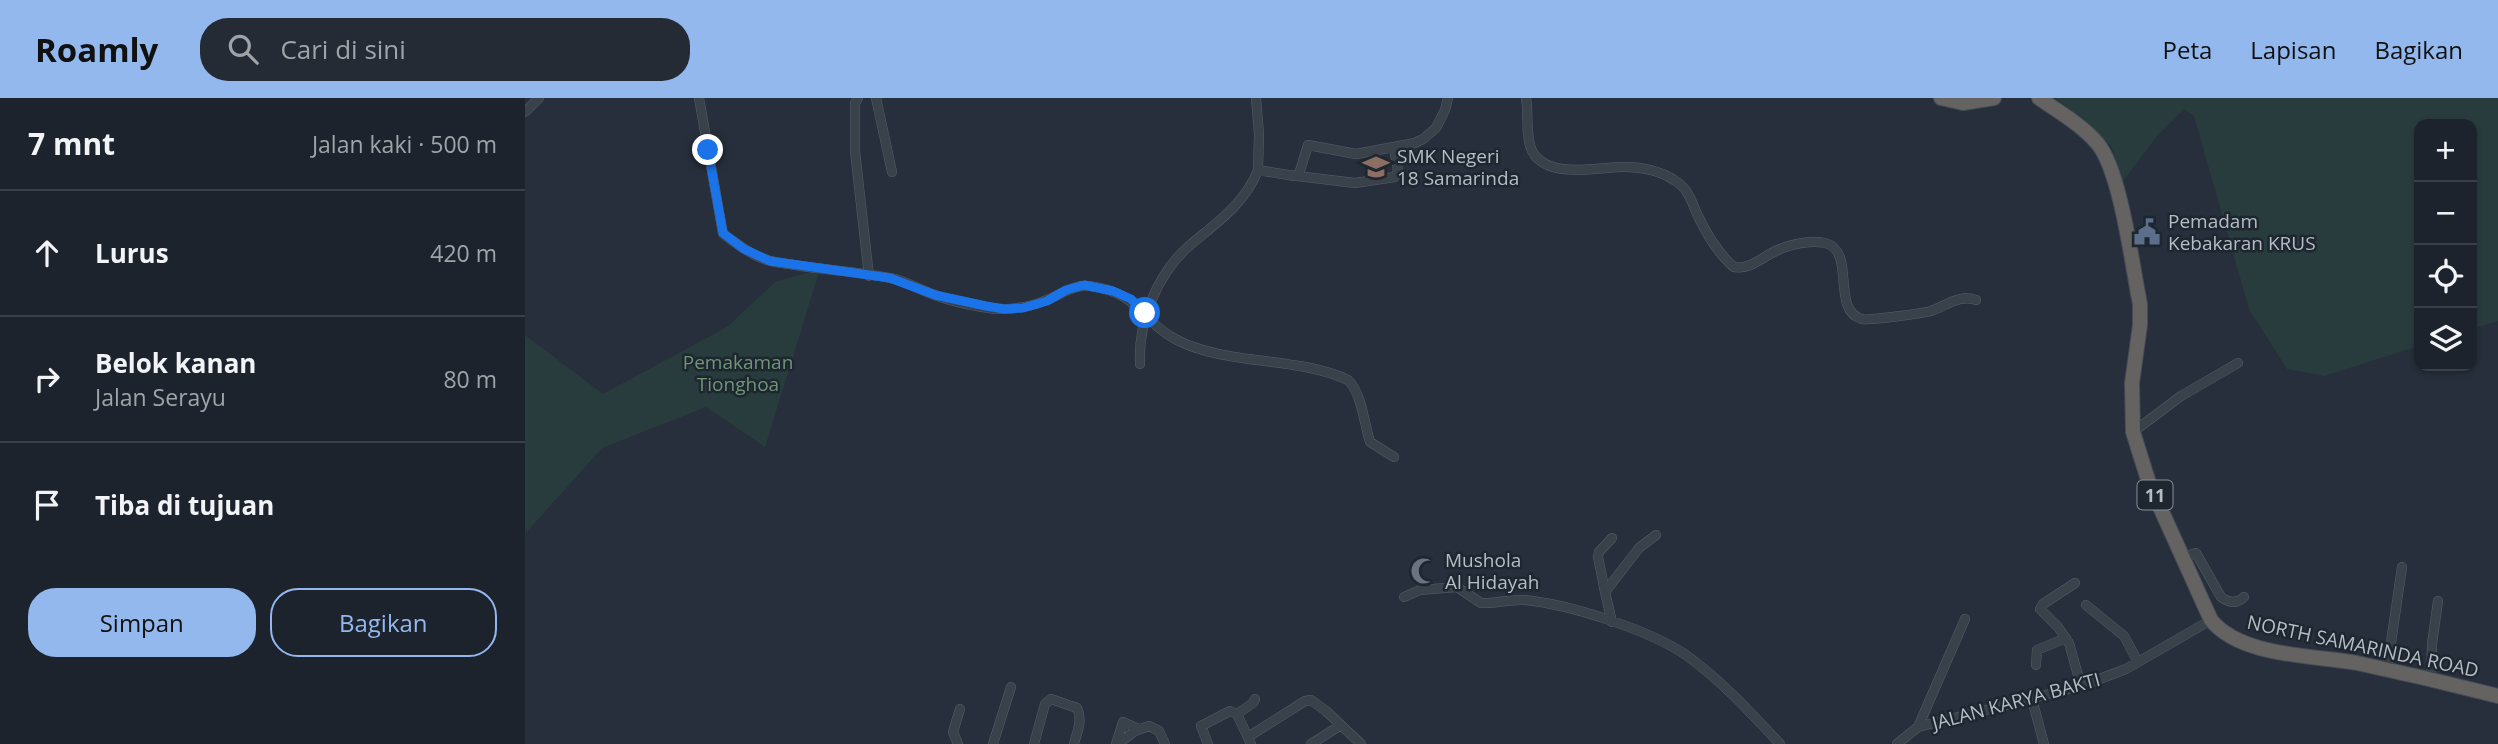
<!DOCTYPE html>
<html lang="id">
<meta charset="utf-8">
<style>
body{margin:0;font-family:"Open Sans",sans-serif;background:#252b34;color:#f1f3f6}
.controls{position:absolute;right:21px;top:21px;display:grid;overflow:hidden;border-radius:14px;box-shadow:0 2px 5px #0004}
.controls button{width:63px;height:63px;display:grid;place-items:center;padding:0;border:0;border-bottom:2px solid #3a4048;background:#1c232c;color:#f1f3f6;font:35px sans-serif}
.stop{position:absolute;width:21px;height:21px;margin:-16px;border:5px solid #1a73e8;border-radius:50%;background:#fff}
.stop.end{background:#1a73e8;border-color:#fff;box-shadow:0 2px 7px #0008}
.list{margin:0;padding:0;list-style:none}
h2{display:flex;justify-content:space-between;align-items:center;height:91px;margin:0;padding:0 28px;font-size:30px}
h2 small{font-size:23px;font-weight:400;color:#a0a4a9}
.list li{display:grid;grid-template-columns:46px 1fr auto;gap:21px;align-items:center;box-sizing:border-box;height:126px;padding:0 28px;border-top:2px solid #3a4048}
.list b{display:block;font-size:26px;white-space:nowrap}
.list p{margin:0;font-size:23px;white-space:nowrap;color:#a0a4a9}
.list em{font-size:23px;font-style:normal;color:#a0a4a9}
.actions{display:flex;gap:14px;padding:21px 28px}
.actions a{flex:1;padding:16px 0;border:2px solid #93b8ee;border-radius:28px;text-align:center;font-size:24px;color:#93b8ee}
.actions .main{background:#93b8ee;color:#111}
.icon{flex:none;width:38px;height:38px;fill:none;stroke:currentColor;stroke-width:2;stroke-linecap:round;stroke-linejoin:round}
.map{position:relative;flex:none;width:1973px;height:646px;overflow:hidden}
header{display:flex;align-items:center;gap:42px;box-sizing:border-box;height:98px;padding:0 35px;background:#93b8ee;color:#111}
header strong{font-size:33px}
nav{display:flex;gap:38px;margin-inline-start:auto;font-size:24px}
.search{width:490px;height:63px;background:#252b34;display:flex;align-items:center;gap:18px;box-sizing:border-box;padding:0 24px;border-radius:28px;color:#a0a4a9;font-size:26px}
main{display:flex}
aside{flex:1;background:#1c232c}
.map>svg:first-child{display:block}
.green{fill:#293c3d}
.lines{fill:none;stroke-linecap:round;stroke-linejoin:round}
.minor-casing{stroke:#575f69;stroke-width:10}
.trunk-casing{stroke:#444c56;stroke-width:16}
.minor{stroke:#39414b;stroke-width:9}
.trunk{stroke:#646361;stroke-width:14}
.route{stroke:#1a73e8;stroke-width:9}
.labels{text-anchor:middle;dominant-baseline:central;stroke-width:5;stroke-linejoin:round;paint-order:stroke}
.shield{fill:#1e2630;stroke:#888f99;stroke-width:2}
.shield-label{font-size:18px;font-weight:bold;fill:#b5bcc6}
.poi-label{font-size:19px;fill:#b5bcc6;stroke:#1e2630;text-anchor:start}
.park-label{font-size:19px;fill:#6e9576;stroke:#1e2630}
.street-label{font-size:19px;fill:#b5bcc6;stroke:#1e2630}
</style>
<header>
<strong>Roamly</strong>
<div class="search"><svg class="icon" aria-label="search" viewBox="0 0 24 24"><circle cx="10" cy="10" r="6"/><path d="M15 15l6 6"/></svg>Cari di sini</div>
<nav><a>Peta</a><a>Lapisan</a><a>Bagikan</a></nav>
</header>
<main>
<aside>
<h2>7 mnt<small>Jalan kaki · 500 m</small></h2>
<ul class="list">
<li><svg class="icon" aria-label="ahead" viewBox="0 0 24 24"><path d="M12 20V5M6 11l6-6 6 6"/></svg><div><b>Lurus</b></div><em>420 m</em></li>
<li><svg class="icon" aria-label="right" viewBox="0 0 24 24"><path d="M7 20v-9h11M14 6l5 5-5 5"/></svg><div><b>Belok kanan</b><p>Jalan Serayu</p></div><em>80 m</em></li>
<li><svg class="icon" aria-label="arrive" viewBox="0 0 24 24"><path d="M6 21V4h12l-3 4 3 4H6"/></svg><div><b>Tiba di tujuan</b></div></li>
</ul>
<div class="actions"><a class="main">Simpan</a><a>Bagikan</a></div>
</aside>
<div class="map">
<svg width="1973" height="646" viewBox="0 0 1973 646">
<rect width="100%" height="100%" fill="#262f3b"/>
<path class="green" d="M1530,0H1973V223L1947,231V26H1894V248L1799,278L1762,271L1724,211L1669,18L1659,11L1632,38L1598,83L1586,48L1560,22Z
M295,171L240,349L181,309L77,350L0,436V237L78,296L202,229L250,184Z"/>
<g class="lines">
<g class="minor-casing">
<path id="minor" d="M174,0L198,136C211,145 224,156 239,161C249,165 260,165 270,167C301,172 334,174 365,180C381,183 395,192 410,197C428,204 464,212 483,211C495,210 508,208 519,203C534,198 548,186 564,188C615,194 615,223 652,242C703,268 772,258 823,282C837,296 839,325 845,344L869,359
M333,0L330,5V53L344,178
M351,0L367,74
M731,0L734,36L733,72L769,78L774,76L783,47L831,56L890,45L898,41L911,30L920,12L923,0
M1001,0C1004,16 1000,38 1007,53C1023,82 1072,69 1098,69C1115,69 1134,72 1149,82C1163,90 1166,102 1172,116C1181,135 1193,156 1209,169C1226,172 1238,158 1253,152C1265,146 1287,142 1300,145C1332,153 1305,212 1337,221C1342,223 1399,215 1406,213C1421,208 1434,196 1451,202
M0,14L14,0
M772,78L830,85L870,79L873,73L869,50
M615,266C613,224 632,176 664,148C691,125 720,106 733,72
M1608,334L1656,298L1713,265
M1658,459L1671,455L1696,499C1704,505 1712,506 1719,499
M1550,485L1518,506L1515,511L1533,529L1544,545L1556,588
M1080,494L1073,459L1074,454L1087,440
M879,499L895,492L932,489L956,505C970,506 984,501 999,502C1044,506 1124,532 1161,557C1196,582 1226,615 1255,646
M1561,507L1599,538L1613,564
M1087,524L1080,494L1114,450L1131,437
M1511,567L1512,552L1541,540
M1862,572L1877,469
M1906,582L1907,546L1913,503
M1507,601L1519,646
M712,616L728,605L730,601
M1393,629L1440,521
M723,639L780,603L786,602L801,613L836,646
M598,642L610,633L624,628L634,633L640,646
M433,646L428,634L435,611
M468,646L486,589
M509,646L520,606L526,601L552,610C558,622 552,634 549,646
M591,646L598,624L614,631
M683,646L676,628L705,613L712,616L726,646
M786,646L816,627
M1372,646L1393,629L1556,588L1601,571L1686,522"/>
</g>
<g class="trunk-casing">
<path id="trunk" d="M1416,0L1438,5L1469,0
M1514,0C1534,14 1557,27 1573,46C1596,75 1607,167 1615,206V227L1607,285L1608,334L1624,385L1686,522C1716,559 1788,557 1832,565C1879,575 1926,586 1973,598"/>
</g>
<use href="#minor" class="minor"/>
<use href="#trunk" class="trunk"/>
</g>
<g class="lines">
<path class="route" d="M183,52L198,135L219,151L245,163L365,180L410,197L461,208L479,211L498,210L522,203L541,192L559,187L588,193L606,201L620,215"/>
</g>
<defs>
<g id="school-bare" transform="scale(2.1)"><path d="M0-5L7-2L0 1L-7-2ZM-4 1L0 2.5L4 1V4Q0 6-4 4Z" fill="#8d6e63" stroke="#1e2630" stroke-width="2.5" paint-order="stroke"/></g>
<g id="civic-bare" transform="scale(2.1)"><path d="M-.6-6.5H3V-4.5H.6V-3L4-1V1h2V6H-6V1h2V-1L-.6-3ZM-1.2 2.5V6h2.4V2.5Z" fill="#5c6f8a" stroke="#1e2630" stroke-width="2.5" paint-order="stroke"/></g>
<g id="mosque-bare" transform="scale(2.1)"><path d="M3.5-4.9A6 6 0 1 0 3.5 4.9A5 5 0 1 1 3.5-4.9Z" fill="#6b7280" stroke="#1e2630" stroke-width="2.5" paint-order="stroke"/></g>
</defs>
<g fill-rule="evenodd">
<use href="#school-bare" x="851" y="69"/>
<use href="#civic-bare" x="1622" y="134"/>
<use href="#mosque-bare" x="899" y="473"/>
</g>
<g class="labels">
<rect class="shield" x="1612.5" y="382.5" width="35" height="29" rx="5"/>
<g class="shield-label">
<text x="1630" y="397">11</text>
</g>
<g class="poi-label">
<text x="872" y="58">SMK Negeri<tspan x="872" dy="22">18 Samarinda</tspan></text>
<text x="1643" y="123">Pemadam<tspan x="1643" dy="22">Kebakaran KRUS</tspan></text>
<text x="920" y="462">Mushola<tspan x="920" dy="22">Al Hidayah</tspan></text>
</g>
<g class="park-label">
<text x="213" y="264">Pemakaman<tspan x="213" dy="22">Tionghoa</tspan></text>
</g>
<g class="street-label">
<text transform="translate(1838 548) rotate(12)">NORTH SAMARINDA ROAD</text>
<text transform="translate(1491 603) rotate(-15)">JALAN KARYA BAKTI</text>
</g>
</g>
</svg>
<div class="controls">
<button>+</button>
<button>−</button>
<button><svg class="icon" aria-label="locate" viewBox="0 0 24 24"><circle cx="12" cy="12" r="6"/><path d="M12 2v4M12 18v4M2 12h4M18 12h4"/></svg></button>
<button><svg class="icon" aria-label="layers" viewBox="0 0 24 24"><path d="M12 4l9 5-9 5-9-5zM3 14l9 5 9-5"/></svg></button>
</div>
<div class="stop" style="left:620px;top:215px"></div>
<div class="stop end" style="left:183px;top:52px"></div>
</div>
</main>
